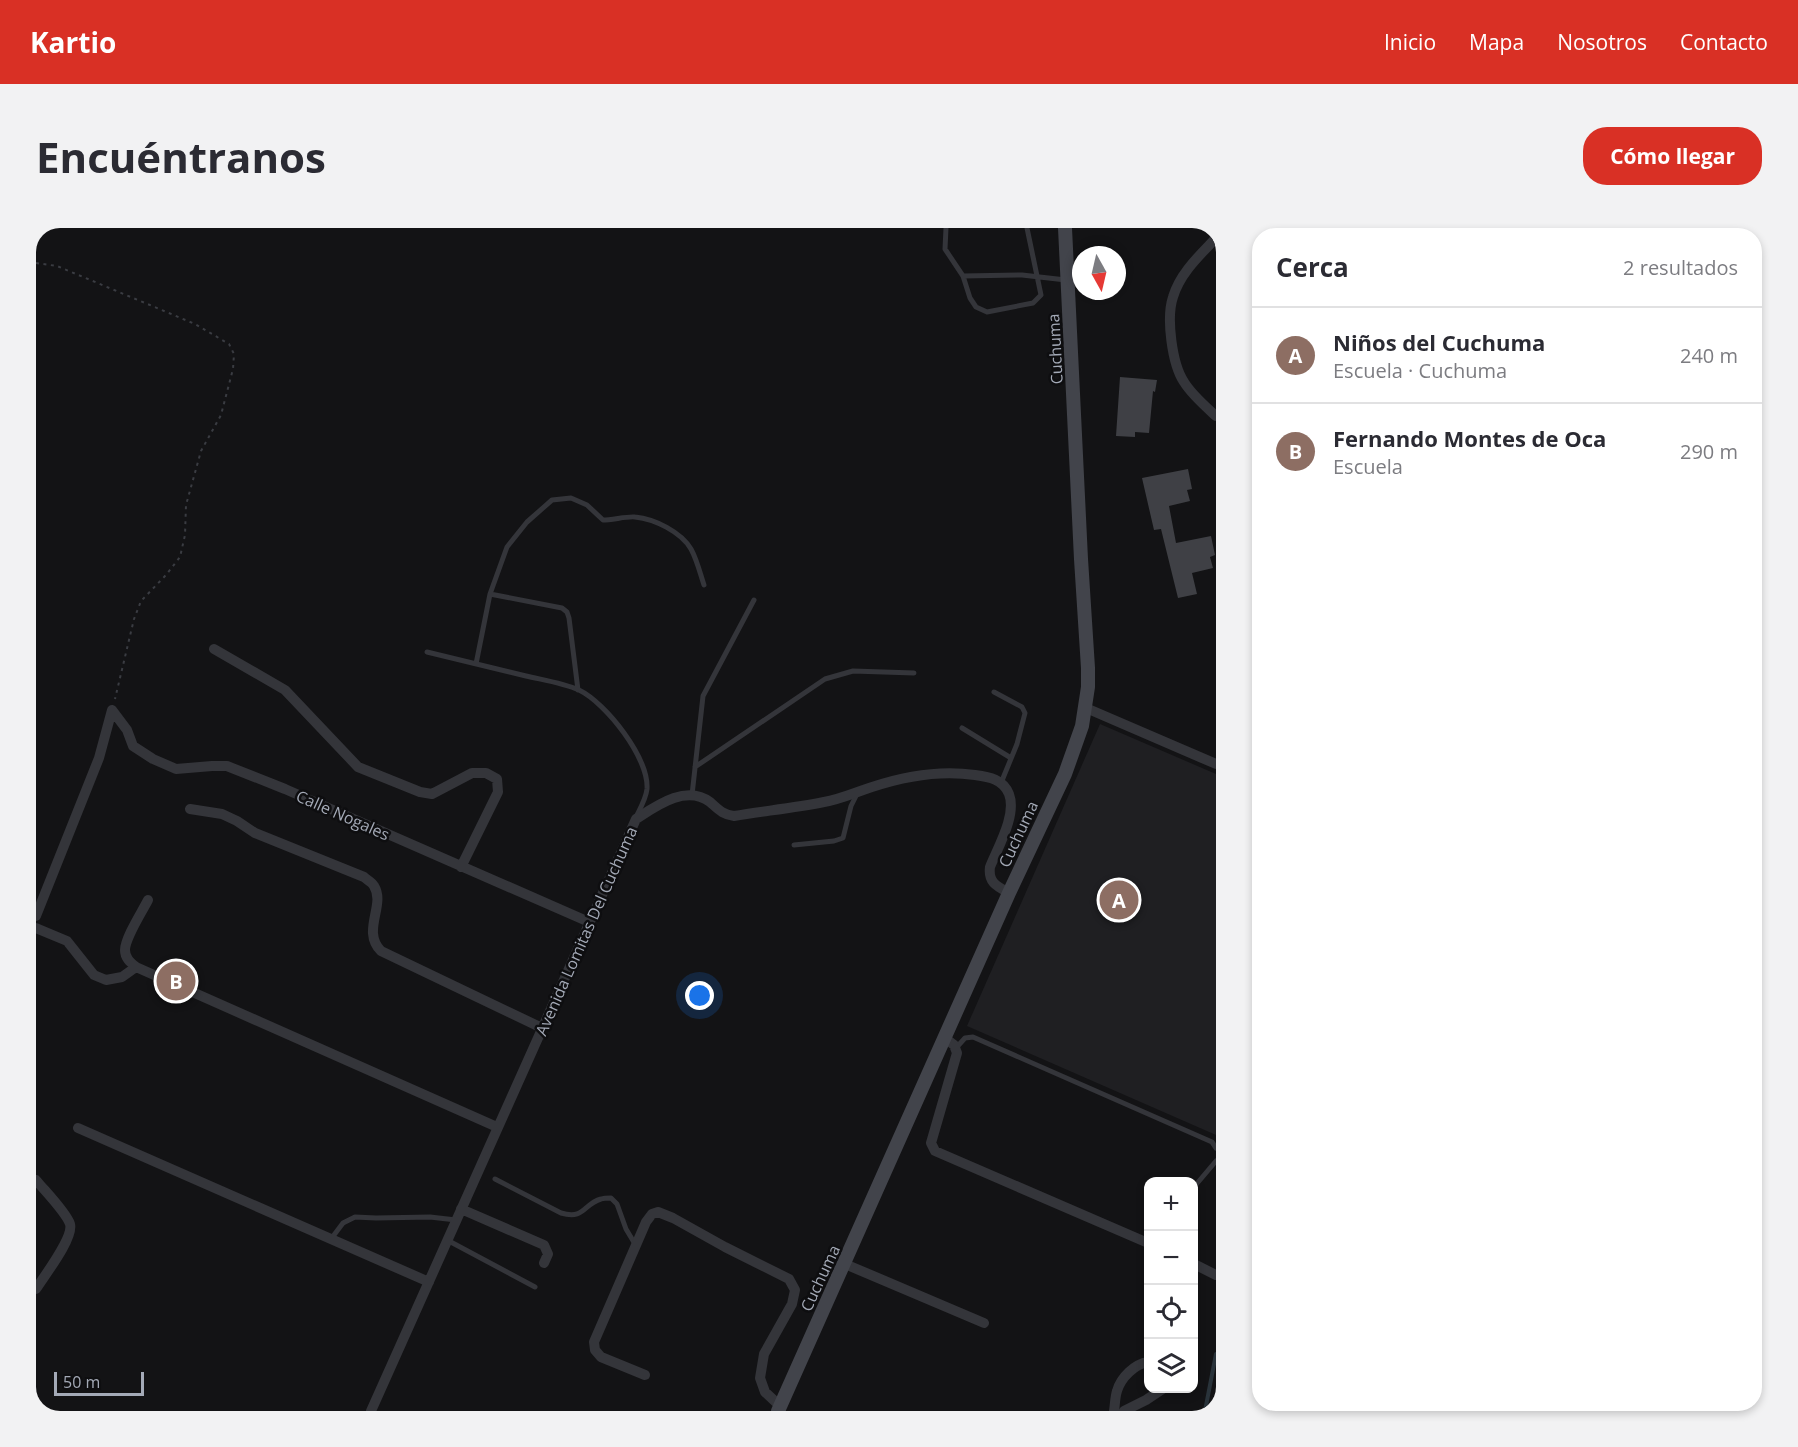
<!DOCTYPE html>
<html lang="es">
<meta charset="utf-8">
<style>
body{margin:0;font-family:"Open Sans",sans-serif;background:#f2f2f3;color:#2b2b33}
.controls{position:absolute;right:18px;bottom:18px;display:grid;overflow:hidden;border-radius:12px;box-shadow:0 3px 9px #0003}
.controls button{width:54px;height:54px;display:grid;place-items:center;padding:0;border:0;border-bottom:2px solid #e1e1e2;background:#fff;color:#2b2b33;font:30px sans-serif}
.compass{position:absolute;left:1036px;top:18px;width:54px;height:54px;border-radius:50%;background:#fff;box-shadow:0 3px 9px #0003;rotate:172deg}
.scale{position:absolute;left:18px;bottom:15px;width:90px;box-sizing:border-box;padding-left:6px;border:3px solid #a4aab7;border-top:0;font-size:16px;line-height:21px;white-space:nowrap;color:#a4aab7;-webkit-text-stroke:4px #0e0e10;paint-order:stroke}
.you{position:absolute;left:664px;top:768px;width:21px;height:21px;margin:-15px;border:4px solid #fff;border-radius:50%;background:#1a73e8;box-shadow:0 0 0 9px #1a73e833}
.badge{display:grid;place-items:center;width:39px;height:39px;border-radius:50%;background:#d93025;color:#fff;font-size:20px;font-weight:700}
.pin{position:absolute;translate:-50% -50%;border:3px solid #fff;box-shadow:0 2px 6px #0006}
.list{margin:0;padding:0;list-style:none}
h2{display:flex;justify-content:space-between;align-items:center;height:78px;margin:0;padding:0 24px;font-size:26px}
h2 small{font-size:20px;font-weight:400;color:#7c7c81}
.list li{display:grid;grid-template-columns:39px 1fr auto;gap:18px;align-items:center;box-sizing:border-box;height:96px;padding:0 24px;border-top:2px solid #e1e1e2}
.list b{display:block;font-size:22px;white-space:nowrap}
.list p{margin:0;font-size:20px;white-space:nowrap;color:#7c7c81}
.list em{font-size:20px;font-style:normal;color:#7c7c81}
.icon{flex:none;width:33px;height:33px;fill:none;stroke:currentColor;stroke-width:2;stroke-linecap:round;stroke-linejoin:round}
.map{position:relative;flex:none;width:1180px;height:1183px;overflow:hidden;border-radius:24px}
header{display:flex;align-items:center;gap:36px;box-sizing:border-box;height:84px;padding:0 30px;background:#d93025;color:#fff}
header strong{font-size:28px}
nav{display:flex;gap:33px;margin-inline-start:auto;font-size:21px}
.intro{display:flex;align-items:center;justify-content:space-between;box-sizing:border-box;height:144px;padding:0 36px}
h1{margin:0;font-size:42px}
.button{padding:15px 27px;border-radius:24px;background:#d93025;color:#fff;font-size:21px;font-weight:700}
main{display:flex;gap:36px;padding:0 36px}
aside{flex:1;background:#fff;border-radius:24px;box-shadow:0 3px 9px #0003}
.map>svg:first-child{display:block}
.built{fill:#1f1f22}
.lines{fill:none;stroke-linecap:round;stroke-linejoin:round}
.stream{stroke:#29333a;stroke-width:4}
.building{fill:#3f4045}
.path{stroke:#3a3c42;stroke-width:2;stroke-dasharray:3 4.5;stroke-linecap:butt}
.lane{stroke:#34353a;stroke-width:5}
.street{stroke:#34353a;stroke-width:10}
.secondary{stroke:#42444b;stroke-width:14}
.labels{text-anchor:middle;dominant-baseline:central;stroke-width:5;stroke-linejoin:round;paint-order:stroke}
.street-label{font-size:16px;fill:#a4aab7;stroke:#0e0e10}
</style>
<header>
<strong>Kartio</strong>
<nav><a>Inicio</a><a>Mapa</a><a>Nosotros</a><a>Contacto</a></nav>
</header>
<div class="intro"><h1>Encuéntranos</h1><a class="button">Cómo llegar</a></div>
<main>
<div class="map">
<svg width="1180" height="1183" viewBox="0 0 1180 1183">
<rect width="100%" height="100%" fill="#131315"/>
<path class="built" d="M1064,496L1180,546V907L931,798Z"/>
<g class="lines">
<path class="stream" d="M1169,1183L1180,1126"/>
</g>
<path class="building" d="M1084,149L1121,152L1119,164L1117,163L1113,205L1099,204V209L1080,208Z
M1152,241L1156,261L1151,262L1154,273L1133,278L1140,315L1175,308L1179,327L1174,329L1177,340L1156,345L1161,366L1142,370L1125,301L1118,302L1106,250Z"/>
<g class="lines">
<path class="path" d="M0,35L21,38L159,96L193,116L198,126L197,141L185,187L165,223L150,277L149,307L144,329L130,347L105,373L98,391L79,471"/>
<path class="lane" d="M910,0L909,21L927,48L986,47L1030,52
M927,48L934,70L940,79L951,84L997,75L1005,67L991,0
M454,366L471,319L491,294L516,272L535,270L551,277L567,292C576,292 592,288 599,289C619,291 645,304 655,321C661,332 664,345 668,357
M391,424C424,432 457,440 490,448C507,452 527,455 543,462C570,475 613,530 611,561C610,570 605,579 601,587
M440,436L454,366L526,380L531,384L533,390L542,462
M958,464L986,479L989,485L981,516L965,555
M926,500L975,530
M659,539L789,451L817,443L878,445
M656,567L667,468L718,372
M758,617L798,613L807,610L815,578L821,566
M920,820L929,810L937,809L1176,914L1180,920
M459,951L525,985C549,992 547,976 565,971C568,970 572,970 575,970L581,976L590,1001L599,1016
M1158,959L1180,933
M295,1011L307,995L319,989L340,990L394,989L420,992
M411,1012L499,1059"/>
<path class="street" d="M1180,10C1164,27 1144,45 1137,69C1130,90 1136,136 1148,154C1156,167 1169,178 1180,188
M178,421L249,462L322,539L384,564L396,566L436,545H450L461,551L462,564L425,639
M1050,480L1180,536
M76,482L91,502L97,518L117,531L140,541L176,538H191L249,561L553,694
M154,581L186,586L201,593L219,605L328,649C331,652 336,654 338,658C350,677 325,703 345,723L506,800
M112,672C106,684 89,710 89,722C89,730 94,734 100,739L461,899
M0,688L63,530L76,482
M0,700L31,713L58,747L70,752L86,749L100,739
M909,810L918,817L921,825L895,915L899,923L1112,1015
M42,900L393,1054
M0,952C8,962 30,984 34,996C38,1010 8,1048 0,1061
M425,981L508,1017L512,1026L508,1035
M809,1036L948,1095
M1158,1036L1180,1047
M609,1147L565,1129L559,1122L558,1114L610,994L616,986L622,984L637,990L689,1019L753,1051L759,1062L756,1076L728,1126L724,1150L729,1164L744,1178
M335,1183L600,591C620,578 650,556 674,574C682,581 687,587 698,588C728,583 758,580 788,574C805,571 820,564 836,559C869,548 905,542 939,547C953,549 967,551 973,566C981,587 962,619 954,639C952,654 960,658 973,665
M1078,1183C1079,1177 1079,1169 1081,1163C1085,1149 1099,1136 1112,1134
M1088,1183L1110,1172L1128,1160"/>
<path class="secondary" d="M742,1183L973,665L1029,546L1046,498L1052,459V440L1045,331L1029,0"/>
</g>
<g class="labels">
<g class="street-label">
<text transform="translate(1019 121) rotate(-93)">Cuchuma</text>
<text transform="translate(307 587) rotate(24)">Calle Nogales</text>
<text transform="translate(982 606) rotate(-65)">Cuchuma</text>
<text transform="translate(550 703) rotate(-66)">Avenida Lomitas Del Cuchuma</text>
<text transform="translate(784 1050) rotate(-65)">Cuchuma</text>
</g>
</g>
</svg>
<div class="controls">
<button>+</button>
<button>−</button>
<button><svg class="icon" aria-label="locate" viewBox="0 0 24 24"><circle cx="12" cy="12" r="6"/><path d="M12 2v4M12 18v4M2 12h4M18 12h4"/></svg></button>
<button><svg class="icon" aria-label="layers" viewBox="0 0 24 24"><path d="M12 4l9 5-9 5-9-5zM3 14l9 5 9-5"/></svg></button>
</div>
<svg class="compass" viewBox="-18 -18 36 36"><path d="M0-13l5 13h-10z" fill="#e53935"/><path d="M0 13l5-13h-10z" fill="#7c7c81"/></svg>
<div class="scale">50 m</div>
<div class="you"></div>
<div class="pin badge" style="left:1083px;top:672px;background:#8d6e63">A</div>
<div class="pin badge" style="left:140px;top:753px;background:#8d6e63">B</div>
</div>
<aside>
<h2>Cerca<small>2 resultados</small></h2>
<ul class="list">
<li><span class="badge" style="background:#8d6e63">A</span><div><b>Niños del Cuchuma</b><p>Escuela · Cuchuma</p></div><em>240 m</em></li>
<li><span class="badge" style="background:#8d6e63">B</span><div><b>Fernando Montes de Oca</b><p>Escuela</p></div><em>290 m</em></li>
</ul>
</aside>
</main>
